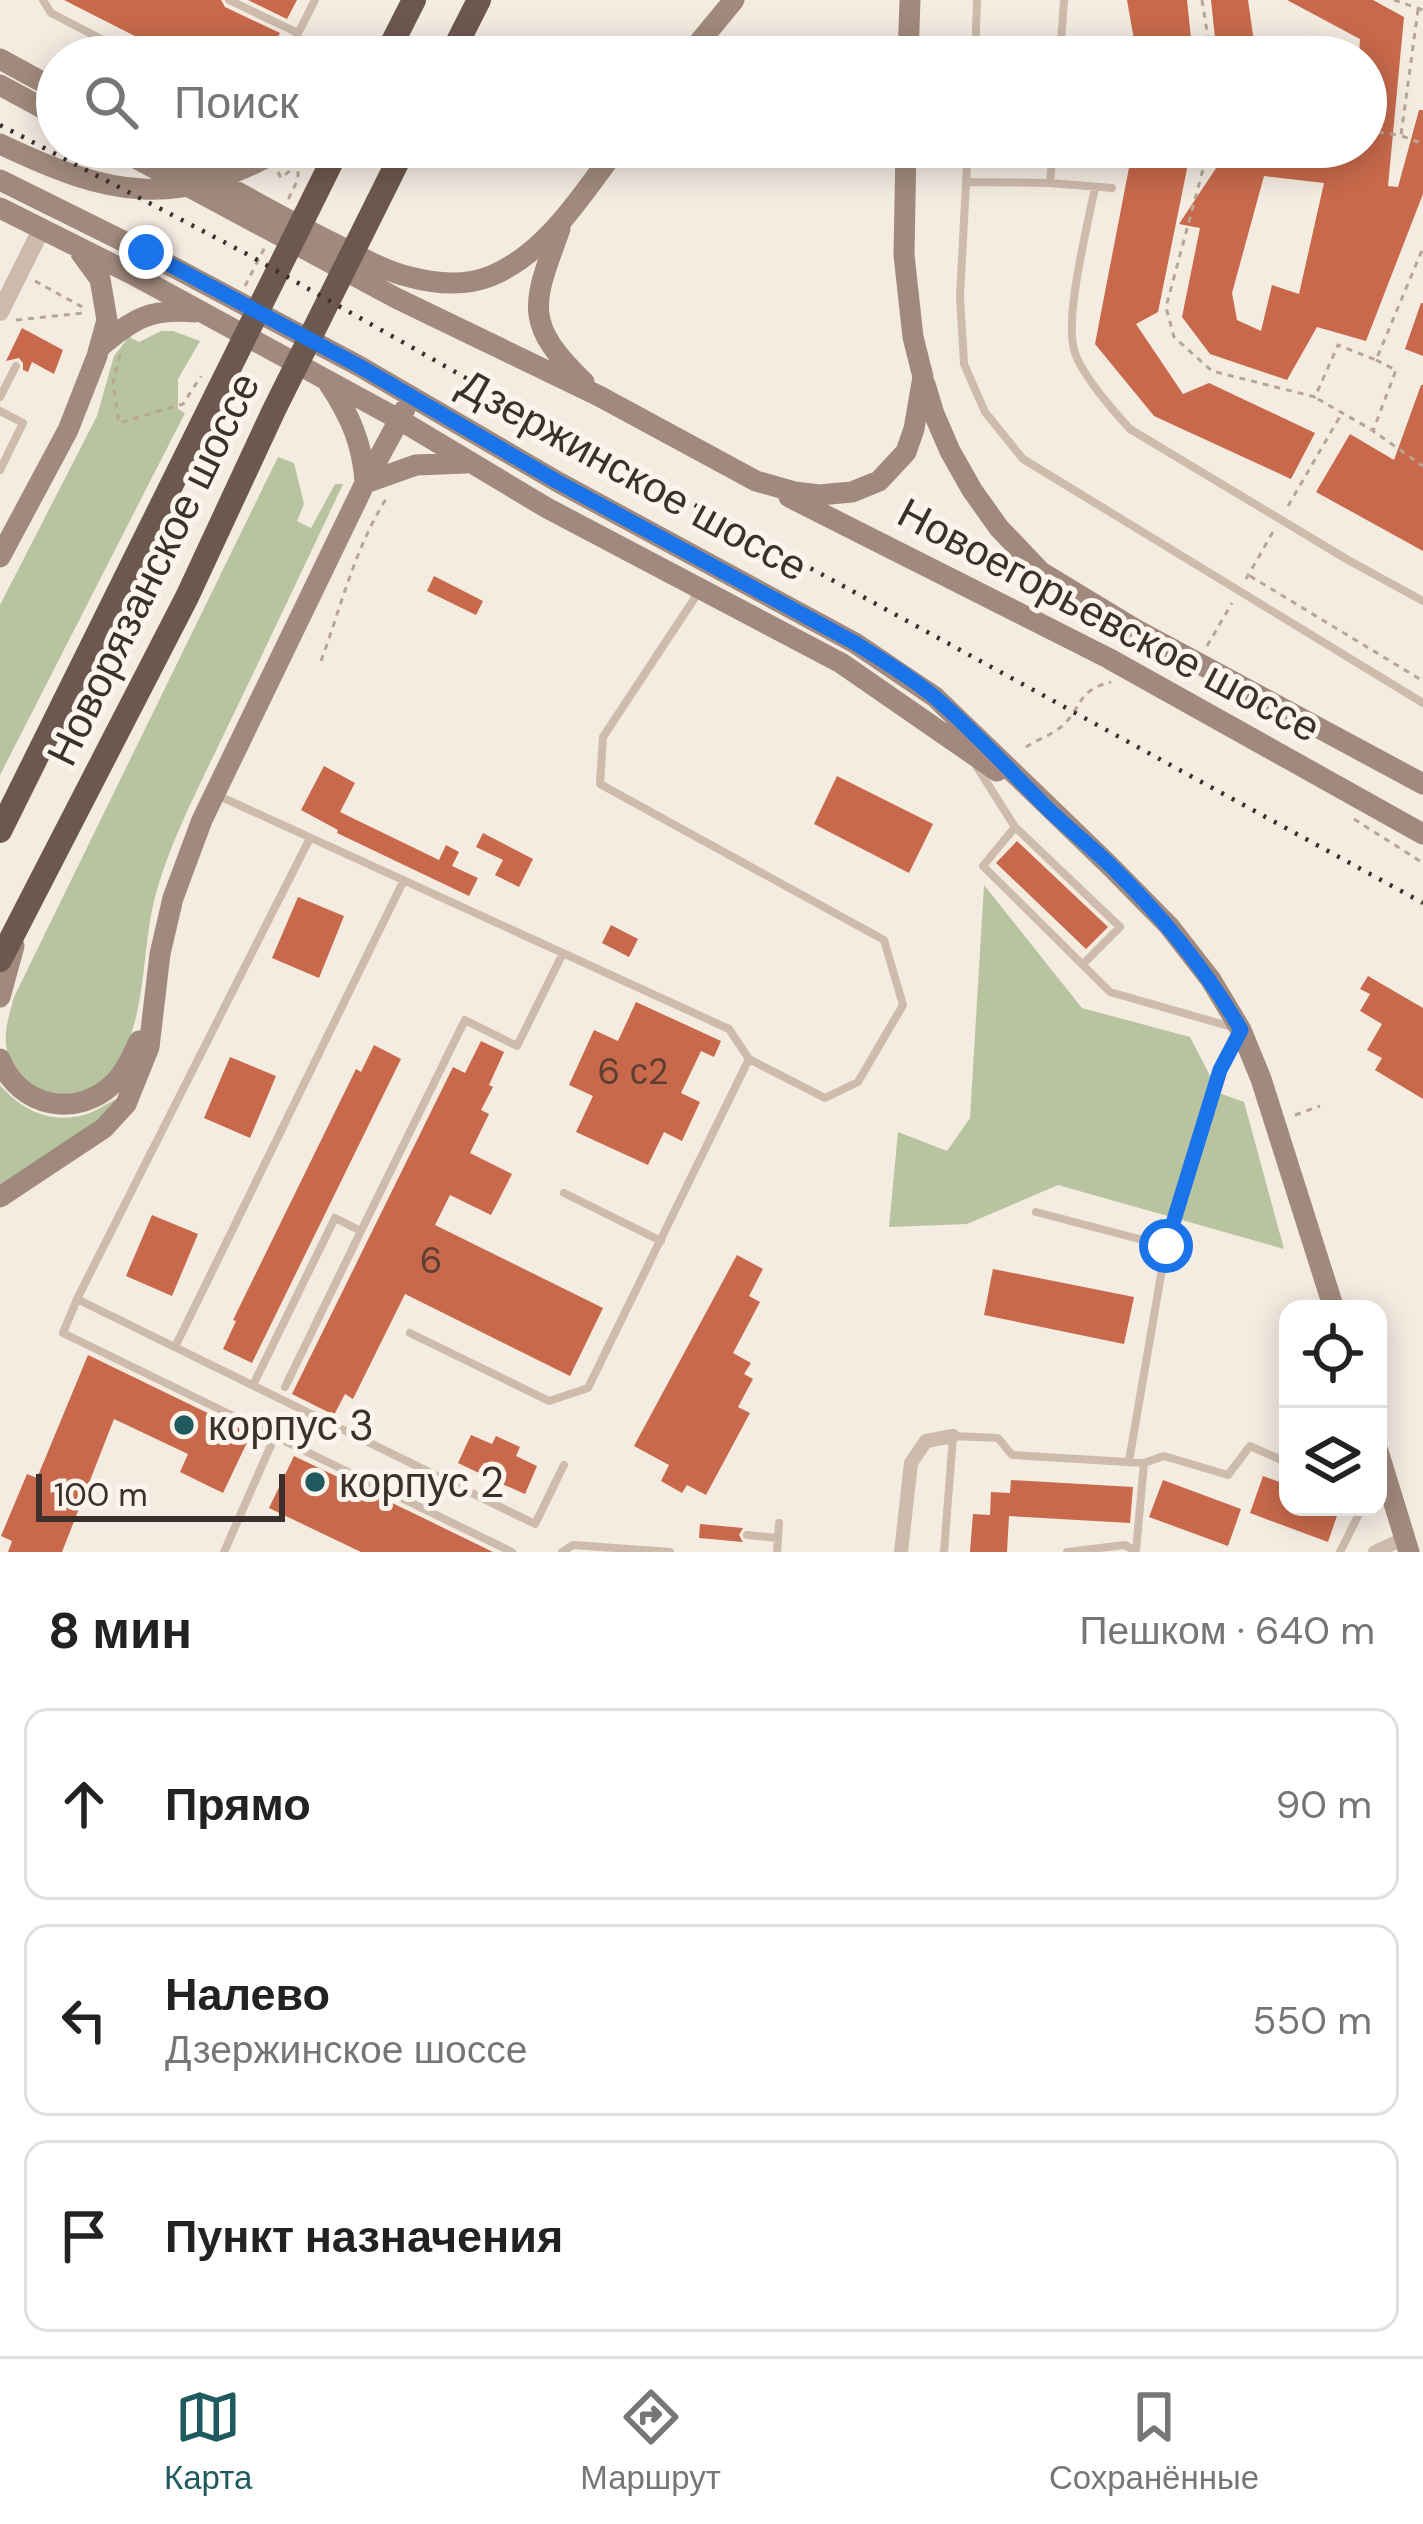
<!DOCTYPE html>
<html lang="ru">
<meta charset="utf-8">
<style>
body{margin:0;font-family:"DM Sans",sans-serif;background:#f2f2f2;color:#222}
.controls{position:absolute;right:36px;bottom:36px;display:grid;overflow:hidden;border-radius:24px;box-shadow:0 6px 30px #0003}
.controls button{width:108px;height:108px;display:grid;place-items:center;padding:0;border:0;border-bottom:3px solid #e0e0e0;background:#fff;color:#222;font:60px sans-serif}
.scale{position:absolute;left:36px;bottom:30px;width:249px;box-sizing:border-box;padding-left:12px;border:6px solid #3b302b;border-top:0;font-size:33px;line-height:42px;white-space:nowrap;color:#3b302b;-webkit-text-stroke:9px #fbf5ee;paint-order:stroke}
.stop{position:absolute;width:36px;height:36px;margin:-27px;border:9px solid #1a73e8;border-radius:50%;background:#fff}
.stop.end{background:#1a73e8;border-color:#fff;box-shadow:0 3px 12px #0008}
.list{margin:0;padding:0;list-style:none}
h2{display:flex;justify-content:space-between;align-items:center;height:156px;margin:0;padding:0 48px;font-size:51px}
h2 small{font-size:39px;font-weight:400;color:#767676}
.list li{display:grid;grid-template-columns:78px 1fr auto;gap:36px;align-items:center;box-sizing:border-box;height:192px;margin:0 24px 24px;padding:0 24px;border:3px solid #e0e0e0;border-radius:24px}
.list b{display:block;font-size:45px;white-space:nowrap}
.list p{margin:0;font-size:39px;white-space:nowrap;color:#767676}
.list em{font-size:39px;font-style:normal;color:#767676}
.icon{flex:none;width:66px;height:66px;fill:none;stroke:currentColor;stroke-width:2;stroke-linecap:round;stroke-linejoin:round}
.map{position:relative;flex:none;width:1423px;height:1552px;overflow:hidden}
.search{position:absolute;background:#fff;box-shadow:0 6px 30px #0003;left:36px;right:36px;top:36px;height:132px;display:flex;align-items:center;gap:30px;box-sizing:border-box;padding:0 42px;border-radius:66px;color:#767676;font-size:45px}
.sheet{height:804px;background:#fff}
nav{display:flex;justify-content:space-around;align-items:center;box-sizing:border-box;height:168px;border-top:3px solid #e0e0e0;background:#fff;font-size:33px;color:#767676}
nav a{display:grid;justify-items:center;gap:6px}
nav .on{color:#1f5a5e}
.map>svg:first-child{display:block}
.green{fill:#b8c4a0}
.building{fill:#c8694b;fill-rule:evenodd}
.lines{fill:none;stroke-linecap:round;stroke-linejoin:round}
.path{stroke:#b9a596;stroke-width:3;stroke-dasharray:6 6;stroke-linecap:butt}
.service{stroke:#cdbbac;stroke-width:8}
.minor{stroke:#cdbbac;stroke-width:14}
.tertiary{stroke:#cdbbac;stroke-width:18}
.secondary{stroke:#a18a7d;stroke-width:21}
.trunk{stroke:#6c584f;stroke-width:24}
.rail{stroke:#3b302b;stroke-width:4.5;stroke-dasharray:3 9;stroke-linecap:butt}
.route{stroke:#1a73e8;stroke-width:15}
.poi-dot{fill:#1f5a5e;stroke:#fbf5ee;stroke-width:4.5}
.labels{text-anchor:middle;dominant-baseline:central;stroke-width:10;stroke-linejoin:round;paint-order:stroke}
.number-label{font-size:36px;fill:#5e3e33}
.street-label{font-size:42px;fill:#3b302b;stroke:#fbf5ee}
.poi-label{font-size:42px;fill:#3b302b;stroke:#fbf5ee;text-anchor:start}
</style>
<div class="map">
<svg width="1423" height="1552" viewBox="0 0 1423 1552">
<rect width="100%" height="100%" fill="#f4ebe1"/>
<path class="green" d="M161,331H173L200,341L178,379V409L185,413L0,775V605L97,416L114,356L129,337L139,342Z
M278,457L294,463L304,504L297,521L311,528L335,484H343C304,567 265,649 225,732C199,787 165,850 152,910C141,964 146,1032 108,1076C77,1112 19,1096 7,1051C3,1033 9,1015 14,997Z
M984,885L1082,1008L1190,1037L1219,1093L1244,1102L1284,1249L1058,1185L967,1224L889,1227L898,1132L947,1151L970,1118Z
M0,1085C22,1111 53,1125 87,1114C99,1110 110,1101 121,1097L101,1119L0,1186Z"/>
<path class="building" d="M64,0H221L225,7L280,33L268,57H176Z
M248,0H297L287,19Z
M1127,0H1187L1193,57H1137Z
M1211,0H1248L1254,42L1259,57H1217Z
M1287,0H1373L1404,17L1388,186L1398,187L1419,110H1423V194L1366,341L1317,327L1287,380L1210,354L1182,317L1200,228L1179,224L1230,147H1366V57H1359L1360,39ZM1264,176L1324,183L1299,294L1272,285L1261,331L1237,320L1232,293Z
M1191,149L1158,312L1136,324L1183,394L1209,383L1315,433L1291,479L1154,416L1095,344L1132,152Z
M1421,303H1423V356L1405,349Z
M22,328L63,350L54,374L32,362L28,372L23,370V363L19,358L6,361Z
M1421,385H1423V551L1316,492L1350,434L1394,460Z
M434,576L483,601L476,615L427,591Z
M324,766L355,783L340,812L439,860L446,845L459,852L452,866L478,878L469,896L337,833L338,830L301,810Z
M837,776L933,824L909,873L814,824Z
M483,833L533,859L519,887L495,875L503,860L476,847Z
M1017,841L1108,927L1086,949L996,863Z
M298,897L344,916L319,978L272,958Z
M611,925L638,939L629,957L602,943Z
M1368,976L1423,1008V1099L1375,1070L1382,1058L1367,1050L1382,1024L1360,1011L1370,994L1360,989Z
M636,1002L721,1041L714,1057L701,1051L681,1093L700,1102L682,1141L664,1132L648,1165L576,1132L593,1096L569,1085L594,1030L618,1041Z
M481,1041L504,1052L489,1085L493,1087L481,1110L489,1114L470,1153L512,1174L491,1215L450,1195L435,1225L603,1308L570,1376L405,1294L353,1399L345,1394L334,1415L292,1394L453,1067L465,1073Z
M374,1045L401,1059L252,1363L223,1349L236,1321L233,1320L356,1069L361,1072Z
M230,1057L276,1076L250,1138L204,1118Z
M152,1215L198,1234L172,1296L126,1276Z
M737,1255L763,1269L749,1296L760,1302L733,1353L751,1363L744,1374L753,1379L738,1407L750,1413L706,1495L687,1485L682,1493L661,1481L669,1465L634,1446Z
M993,1269L1134,1297L1124,1344L984,1315Z
M88,1355L251,1434L223,1493L180,1472L188,1454L114,1419L62,1552H8L12,1541L1,1536L27,1474L37,1478Z
M471,1435L492,1444L496,1436L520,1447L516,1456L537,1466L525,1494L502,1484L507,1473L484,1463L479,1473L458,1463Z
M294,1456L413,1513L493,1552H361L269,1508Z
M1263,1476L1288,1485V1507H1340L1328,1542L1250,1513Z
M1011,1480L1133,1487L1130,1523L1009,1516L1007,1552H970L973,1514L990,1515L991,1492L1010,1493Z
M1163,1480L1241,1509L1228,1546L1149,1517Z
M700,1524L743,1528L739,1535L743,1542L699,1538Z"/>
<g class="lines">
<path class="path" d="M1202,0L1211,57
M1394,0L1423,10
M1366,131L1401,135L1418,10
M1402,136L1421,143
M1209,147L1166,307L1174,337L1212,371L1315,397L1338,345L1376,360L1423,248
M1066,153L1098,147
M278,172L281,178L298,164V179L288,200
M35,281L84,308
M245,286L265,247
M16,320L84,313
M120,355L113,383L119,423L183,404L201,376
M1376,360L1396,370L1373,431L1423,466
M1318,399L1372,430
M1288,506L1342,413
M1250,576L1423,681
M1246,579L1274,530
M1207,646L1232,603
M321,661C342,604 355,547 388,496
M1026,747C1037,740 1051,735 1061,727C1084,707 1075,691 1111,682
M1354,819L1423,863
M1295,1115L1320,1106"/>
<path class="service" d="M43,0L51,13L136,57
M229,0L298,33
M286,57L315,0
M975,57L977,0
M1060,57L1064,0
M968,147L960,296L964,364L985,412L1023,459L1423,703
M966,182L1050,183L1112,188
M1050,183L1053,147
M1095,187C1088,225 1063,320 1075,353C1083,376 1114,412 1130,429L1348,560L1423,601
M0,397L16,366
M0,411L23,423L0,470
M700,590L603,737L600,784L884,940L903,1005L858,1082L825,1098L749,1059
M977,767L1015,827L1120,927L1083,964
M217,795L729,1029L749,1059L588,1388L549,1401L410,1333
M1015,827L983,866L1110,992L1232,1027
M310,838L77,1299L535,1524L564,1465
M564,1193L661,1241
M1036,1212L1166,1246
M77,1299L63,1333L512,1552
M175,1347L404,880
M253,1385L335,1218L361,1231L465,1020L517,1046L563,953
M285,1387L361,1231
M1129,1461L1166,1246L1221,1070L1239,1034
M747,1535L778,1538
M1136,1551L1144,1463
M224,1552L275,1436
M562,1552L573,1545L670,1552
M777,1552L779,1523
M944,1552L953,1436L998,1438L1012,1455L1144,1463L1164,1456L1228,1475L1250,1446L1288,1463
M1067,1552L1125,1545L1135,1551
M1340,1552L1360,1512L1358,1507"/>
<path class="minor" d="M901,1552L911,1463L926,1441L953,1436
M1375,1552L1405,1538"/>
<path class="tertiary" d="M0,312L42,228"/>
<path class="secondary" d="M687,57L734,0
M908,57L910,0
M0,59L57,90
M0,85L57,116
M0,144C111,197 175,210 286,147
M115,147L396,298L599,396L756,481L795,492L819,495L852,492L879,481L906,452L914,429L923,377L913,337L904,255L906,147
M158,147C217,181 275,214 335,244C359,256 384,271 410,277C436,284 466,286 491,276C548,252 582,194 618,147
M0,180L145,252L359,366L558,482L855,643L935,697L1110,866L1169,926L1211,980L1241,1030L1261,1079L1334,1309
M0,208L134,275L400,420L547,508L841,663L997,771
M560,229C533,303 522,323 584,382
M100,347C133,319 150,308 195,312
M329,384C350,415 363,445 365,483
M925,384L934,414L950,451L972,490L999,528L1041,572L1135,629L1423,784
M365,483L416,465L466,463
M789,497L1108,658L1423,834
M0,557L68,430L97,356L107,320L100,279L81,253
M0,997L14,946
M0,1059C18,1107 78,1120 115,1082C126,1071 133,1055 139,1041
M0,1197L104,1128L126,1104L149,1047L160,954L173,898L202,820L365,483L405,409
M1378,1451L1409,1552"/>
<path class="trunk" d="M385,57L414,0
M450,57L479,0
M0,831L339,147
M0,960L187,597L274,410L405,147"/>
<path class="rail" d="M0,125L245,253L565,434L1423,903"/>
</g>
<g class="lines">
<path class="route" d="M146,252L359,366L558,482L855,643C883,661 913,678 938,700C977,734 1012,773 1049,810C1069,829 1090,846 1110,865C1161,915 1205,968 1241,1030L1220,1070L1166,1246"/>
</g>
<g class="poi-dot">
<circle cx="184" cy="1425" r="12"/>
<circle cx="315" cy="1482" r="12"/>
</g>
<g class="labels">
<g class="number-label">
<text x="633" y="1071">6 с2</text>
<text x="431" y="1260">6</text>
</g>
<g class="street-label">
<text transform="translate(633 475) rotate(29)">Дзержинское шоссе</text>
<text transform="translate(153 569) rotate(-64)">Новорязанское шоссе</text>
<text transform="translate(1109 620) rotate(28)">Новоегорьевское шоссе</text>
</g>
<g class="poi-label">
<text x="208" y="1425">корпус 3</text>
<text x="339" y="1482">корпус 2</text>
</g>
</g>
</svg>
<div class="controls">
<button><svg class="icon" aria-label="locate" viewBox="0 0 24 24"><circle cx="12" cy="12" r="6"/><path d="M12 2v4M12 18v4M2 12h4M18 12h4"/></svg></button>
<button><svg class="icon" aria-label="layers" viewBox="0 0 24 24"><path d="M12 4l9 5-9 5-9-5zM3 14l9 5 9-5"/></svg></button>
</div>
<div class="scale">100 m</div>
<div class="stop" style="left:1166px;top:1246px"></div>
<div class="stop end" style="left:146px;top:252px"></div>
<div class="search"><svg class="icon" aria-label="search" viewBox="0 0 24 24"><circle cx="10" cy="10" r="6"/><path d="M15 15l6 6"/></svg>Поиск</div>
</div>
<section class="sheet">
<h2>8 мин<small>Пешком · 640 m</small></h2>
<ul class="list">
<li><svg class="icon" aria-label="ahead" viewBox="0 0 24 24"><path d="M12 20V5M6 11l6-6 6 6"/></svg><div><b>Прямо</b></div><em>90 m</em></li>
<li><svg class="icon" aria-label="left" viewBox="0 0 24 24"><path d="M17 20v-9H6M10 6l-5 5 5 5"/></svg><div><b>Налево</b><p>Дзержинское шоссе</p></div><em>550 m</em></li>
<li><svg class="icon" aria-label="arrive" viewBox="0 0 24 24"><path d="M6 21V4h12l-3 4 3 4H6"/></svg><div><b>Пункт назначения</b></div></li>
</ul>
</section>
<nav>
<a class="on"><svg class="icon" aria-label="map" viewBox="0 0 24 24"><path d="M3 6l6-2 6 2 6-2v14l-6 2-6-2-6 2zM9 4v14M15 6v14"/></svg>Карта</a>
<a><svg class="icon" aria-label="directions" viewBox="0 0 24 24"><path d="M12 3l9 9-9 9-9-9zM9 14v-3h6M13 9l2 2-2 2"/></svg>Маршрут</a>
<a><svg class="icon" aria-label="saved" viewBox="0 0 24 24"><path d="M7 4h10v16l-5-4-5 4z"/></svg>Сохранённые</a>
</nav>
